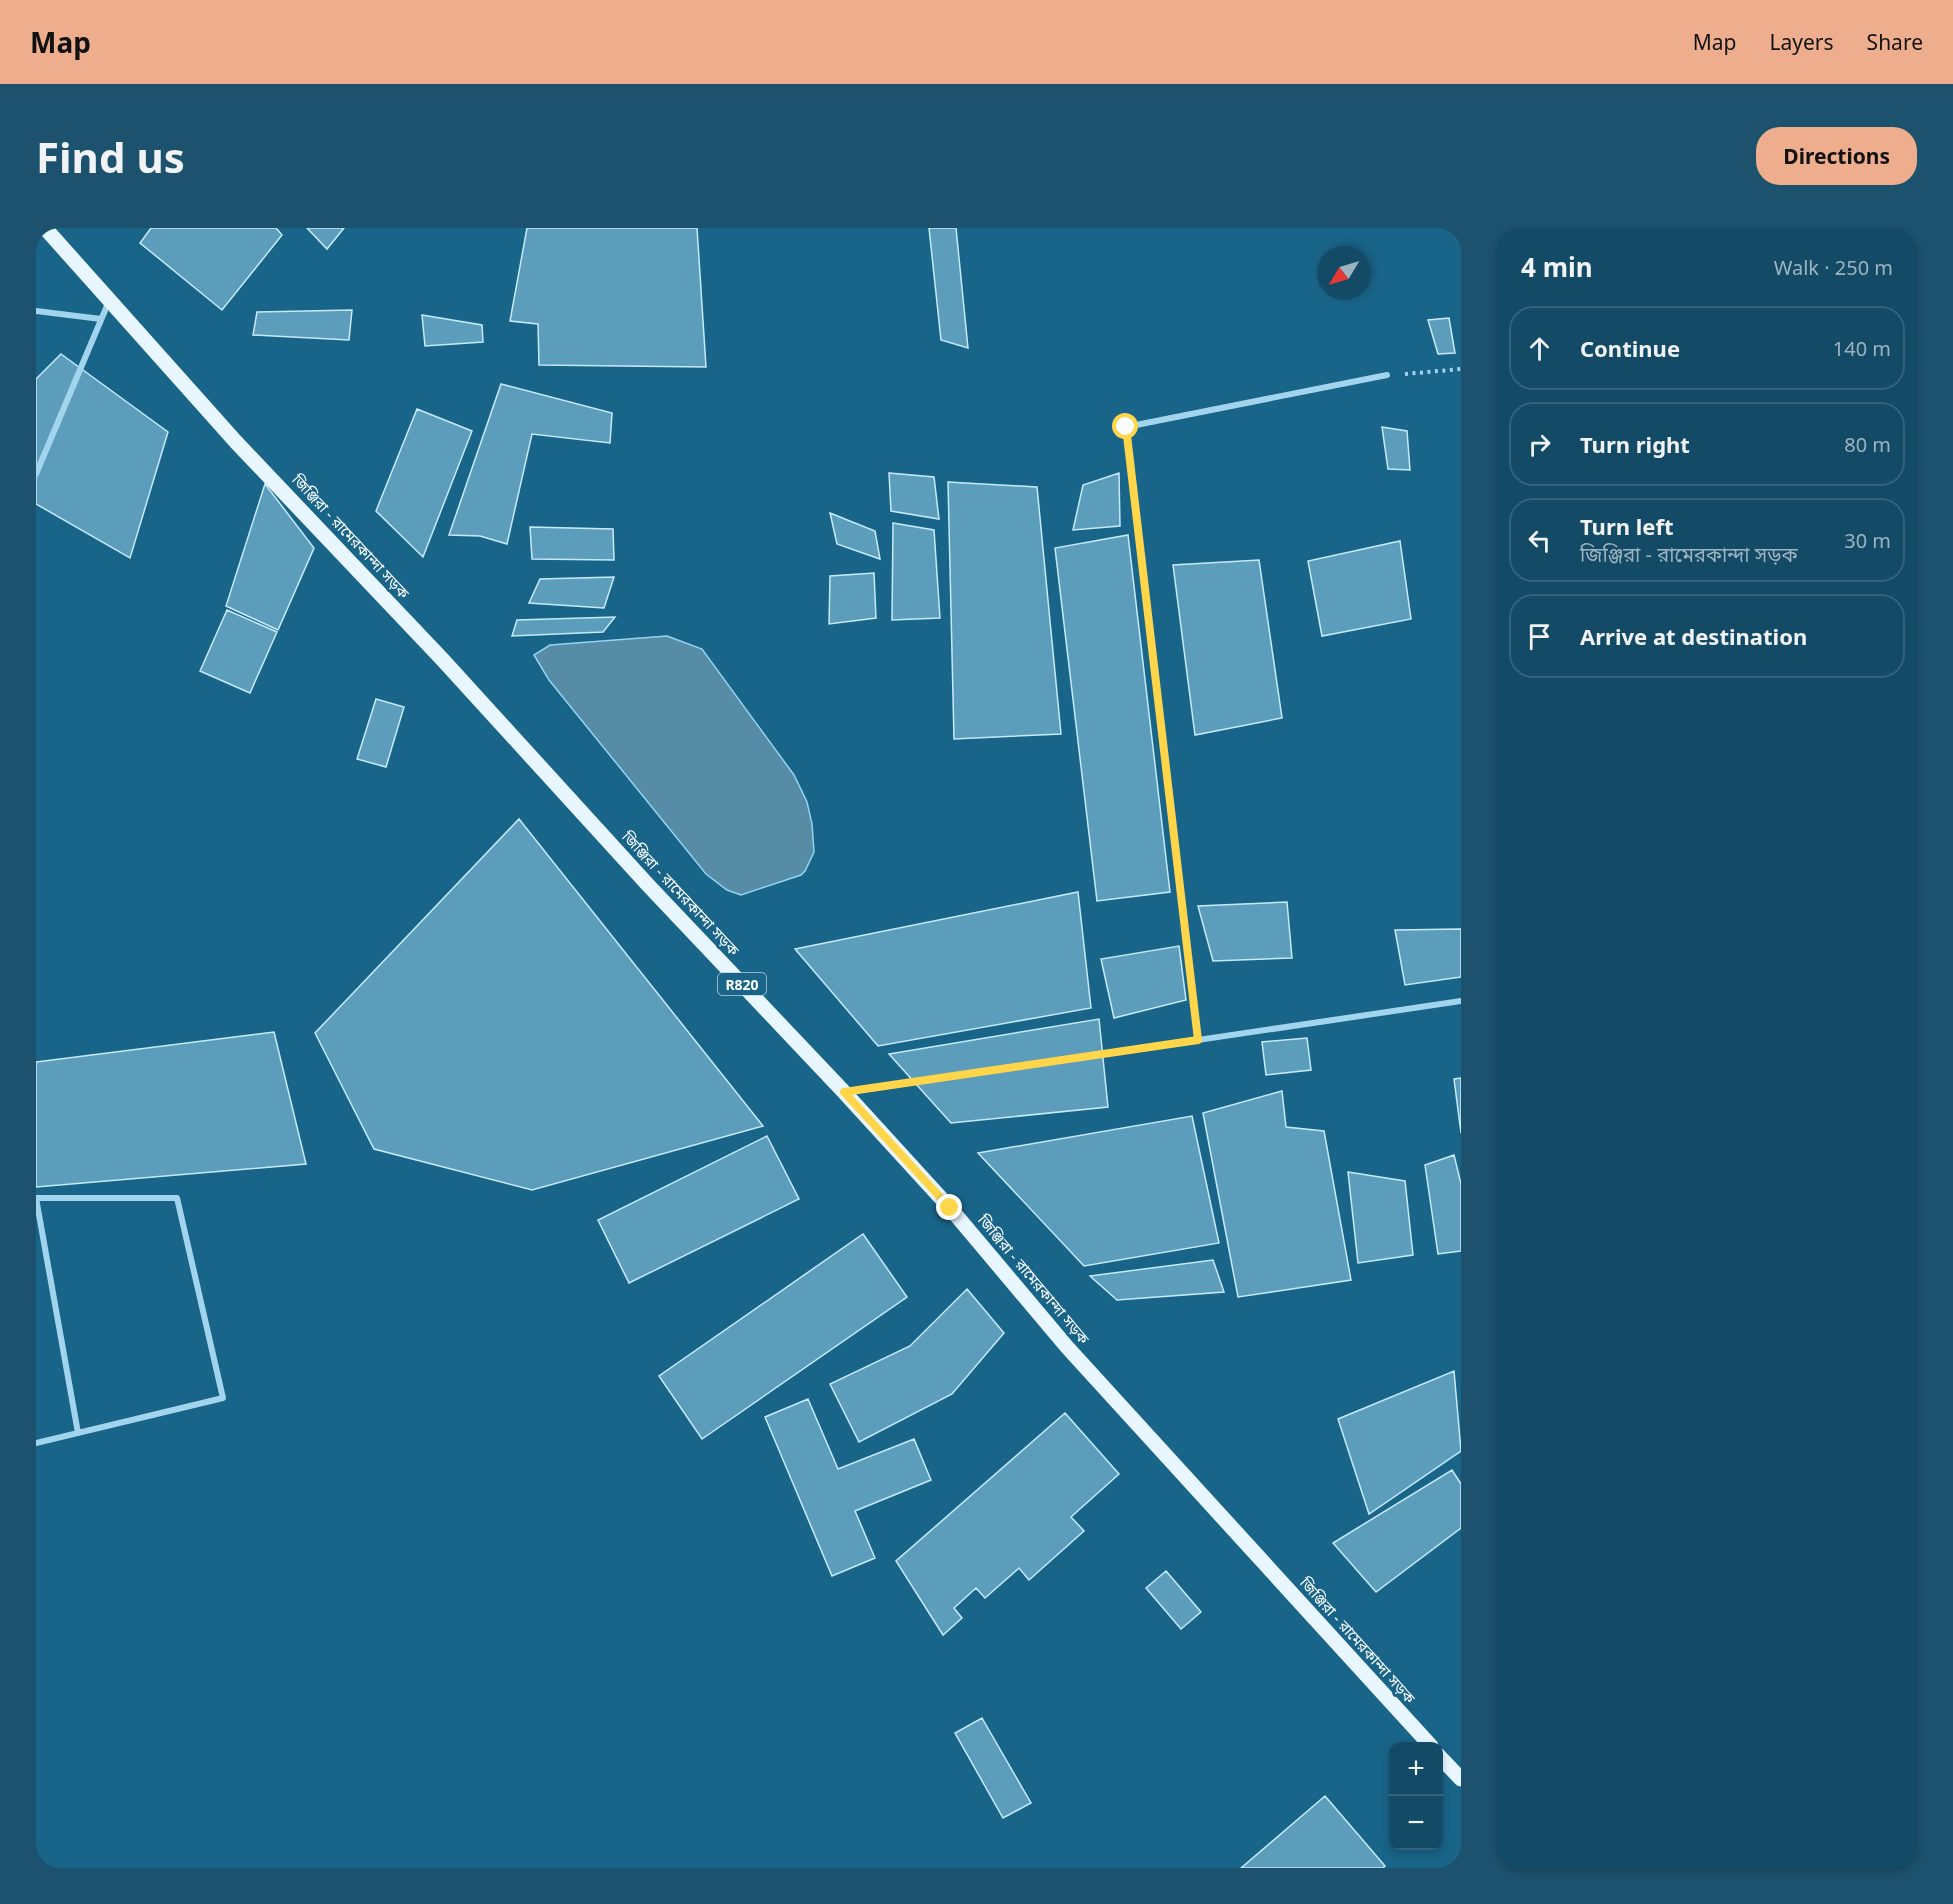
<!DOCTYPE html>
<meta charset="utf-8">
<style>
body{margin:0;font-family:"Noto Sans","Noto Sans Bengali",sans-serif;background:#1c526d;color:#f1f3f6}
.controls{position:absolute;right:18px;bottom:18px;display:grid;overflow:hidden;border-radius:12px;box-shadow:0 3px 9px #0003}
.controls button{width:54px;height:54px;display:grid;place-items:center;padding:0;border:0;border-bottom:2px solid #32637b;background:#134b67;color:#f1f3f6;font:30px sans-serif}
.compass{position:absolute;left:1281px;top:18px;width:54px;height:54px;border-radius:50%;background:#134b67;box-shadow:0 3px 9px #0003;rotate:232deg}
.stop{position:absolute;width:18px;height:18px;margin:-14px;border:4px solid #ffd54a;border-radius:50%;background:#fff}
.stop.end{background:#ffd54a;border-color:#fff;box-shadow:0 2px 6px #0008}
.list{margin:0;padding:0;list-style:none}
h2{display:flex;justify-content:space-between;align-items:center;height:78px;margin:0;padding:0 24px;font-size:26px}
h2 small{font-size:20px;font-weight:400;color:#9db3c0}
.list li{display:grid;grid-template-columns:39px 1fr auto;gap:18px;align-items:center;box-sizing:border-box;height:84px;margin:0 12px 12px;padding:0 12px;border:2px solid #32637b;border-radius:24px}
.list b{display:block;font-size:22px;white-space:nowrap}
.list p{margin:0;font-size:20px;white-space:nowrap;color:#9db3c0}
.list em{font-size:20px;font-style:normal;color:#9db3c0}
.icon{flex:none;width:33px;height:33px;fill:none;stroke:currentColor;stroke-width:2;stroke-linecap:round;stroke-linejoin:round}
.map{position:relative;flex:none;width:1425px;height:1640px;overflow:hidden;border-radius:24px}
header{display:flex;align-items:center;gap:36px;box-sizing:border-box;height:84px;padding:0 30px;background:#eead8d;color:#111}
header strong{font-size:28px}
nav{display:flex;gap:33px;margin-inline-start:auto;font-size:21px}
.intro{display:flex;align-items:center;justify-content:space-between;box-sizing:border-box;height:144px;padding:0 36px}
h1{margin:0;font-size:42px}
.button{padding:15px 27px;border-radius:24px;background:#eead8d;color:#111;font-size:21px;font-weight:700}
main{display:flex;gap:36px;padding:0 36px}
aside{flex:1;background:#134b67;border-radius:24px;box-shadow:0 3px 9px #0003}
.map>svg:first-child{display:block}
.water{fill:#578ca6;stroke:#94d4f0;stroke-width:1.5}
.building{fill:#5c9dbc;stroke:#c7eafa;stroke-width:1.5}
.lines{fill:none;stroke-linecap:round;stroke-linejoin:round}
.path{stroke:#a2d5ed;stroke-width:4;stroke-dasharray:3 4.5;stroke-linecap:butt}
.street{stroke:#a2d5ed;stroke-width:6}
.primary{stroke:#e8f6ff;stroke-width:15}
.route{stroke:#ffd54a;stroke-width:8}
.labels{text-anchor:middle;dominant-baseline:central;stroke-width:6;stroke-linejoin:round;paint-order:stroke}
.shield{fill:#196489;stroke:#bad0dc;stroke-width:1.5}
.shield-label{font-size:14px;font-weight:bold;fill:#fff}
.street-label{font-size:15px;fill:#fff;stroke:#196489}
</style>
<header>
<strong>Map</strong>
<nav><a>Map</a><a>Layers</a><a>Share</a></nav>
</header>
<div class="intro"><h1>Find us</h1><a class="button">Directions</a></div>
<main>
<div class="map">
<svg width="1425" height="1640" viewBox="0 0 1425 1640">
<rect width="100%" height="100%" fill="#196489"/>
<path class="water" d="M631,408L666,421L758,547L771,574L776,596L778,624L769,643L765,647L705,667L691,662L670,646L513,452L498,427L514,417Z"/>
<path class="building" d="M115,0H240L246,7L186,82L104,15Z
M271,0H308L291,21Z
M491,0H661L670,139L503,137L502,96L474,93Z
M893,0H920L932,120L905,112Z
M316,82L313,112L217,107L221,84Z
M386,87L446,97L447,114L389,118Z
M1413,90L1419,125L1402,126L1392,92Z
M25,126L132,204L94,330L0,276V151Z
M465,156L576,185L574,215L496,206L471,316L444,308L413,307Z
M381,181L436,203L387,329L340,283Z
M1346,199L1371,203L1374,242L1352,241Z
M853,245L898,249L903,291L855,283Z
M1083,245L1084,298L1037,302L1047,257Z
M912,254L1001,259L1025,506L918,511Z
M229,256L278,320L242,402L190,378Z
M794,285L839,303L844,331L801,316Z
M857,295L898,302L904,390L856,392Z
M494,299L577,301L578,332L496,331Z
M1092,307L1134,664L1061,673L1019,320Z
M1364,313L1375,391L1286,408L1272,333Z
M1223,332L1246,490L1159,507L1137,337Z
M838,345L840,390L793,396L794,348Z
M578,349L568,380L493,375L504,351Z
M191,382L241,404L214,465L164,443Z
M579,389L567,404L476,408L481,392Z
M340,471L368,479L350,539L321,531Z
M483,591L727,898L496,962L338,921L279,805Z
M1042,664L1055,780L842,818L759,721Z
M1251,674L1256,730L1177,733L1162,678Z
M1425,701V749L1369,757L1359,702Z
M1143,718L1150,772L1078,790L1065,731Z
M1063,791L1072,879L915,895L853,826Z
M238,804L270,936L0,959V834Z
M1271,810L1275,842L1230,847L1226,814Z
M1425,850V905L1418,851Z
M1246,863L1250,899L1288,903L1315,1052L1202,1069L1167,885Z
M1156,888L1183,1015L1048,1038L942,925Z
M731,908L763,971L593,1055L562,992Z
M1418,927L1425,956V1023L1402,1026L1389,937Z
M1312,944L1369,953L1377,1027L1322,1035Z
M827,1006L871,1069L666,1211L623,1148Z
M1177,1032L1188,1064L1081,1072L1054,1048Z
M931,1061L968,1105L916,1166L823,1214L794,1156L874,1118Z
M1418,1143L1425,1223L1333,1286L1302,1191Z
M772,1171L802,1241L878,1211L895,1252L819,1283L839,1330L796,1348L729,1189Z
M1029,1185L1083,1246L1035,1289L1048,1303L993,1352L983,1340L949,1370L940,1360L918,1380L926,1390L907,1407L860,1333Z
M1416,1242L1425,1256V1300L1340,1364L1297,1315Z
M1130,1343L1165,1384L1145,1401L1110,1360Z
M946,1490L995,1575L967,1590L919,1505Z
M1289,1568L1349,1638L1347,1640H1205Z"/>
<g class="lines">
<path class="path" d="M1369,146L1425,141"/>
<path class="street" d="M0,83L65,91
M0,246L73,73
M1162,812L1090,199L1351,147
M812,864L1425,773
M0,970H141L187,1170L0,1215
M0,970L42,1205"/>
<path class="primary" d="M9,0L200,214L406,431L612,657L808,864L914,980L1031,1119L1395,1518
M1402,1527L1425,1551"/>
</g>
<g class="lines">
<path class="route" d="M914,980L808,864L1162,812L1090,199"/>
</g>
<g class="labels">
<rect class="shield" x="682" y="745" width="48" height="22" rx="4.5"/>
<g class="shield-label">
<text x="706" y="756">R820</text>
</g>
<g class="street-label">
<text transform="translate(315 308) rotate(47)">জিঞ্জিরা - রামেরকান্দা সড়ক</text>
<text transform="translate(645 665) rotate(47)">জিঞ্জিরা - রামেরকান্দা সড়ক</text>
<text transform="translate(998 1051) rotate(50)">জিঞ্জিরা - রামেরকান্দা সড়ক</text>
<text transform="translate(1322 1412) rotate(48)">জিঞ্জিরা - রামেরকান্দা সড়ক</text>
</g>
</g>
</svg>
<div class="controls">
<button>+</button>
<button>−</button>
</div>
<svg class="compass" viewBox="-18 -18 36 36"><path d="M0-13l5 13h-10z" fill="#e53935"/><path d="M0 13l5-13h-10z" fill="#9db3c0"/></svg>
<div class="stop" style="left:1090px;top:199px"></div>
<div class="stop end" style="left:914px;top:980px"></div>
</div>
<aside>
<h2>4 min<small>Walk · 250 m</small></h2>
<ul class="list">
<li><svg class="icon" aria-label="ahead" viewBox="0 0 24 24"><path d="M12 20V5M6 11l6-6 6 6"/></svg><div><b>Continue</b></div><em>140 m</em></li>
<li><svg class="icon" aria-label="right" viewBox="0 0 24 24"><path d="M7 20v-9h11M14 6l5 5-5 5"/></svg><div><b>Turn right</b></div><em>80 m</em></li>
<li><svg class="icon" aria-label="left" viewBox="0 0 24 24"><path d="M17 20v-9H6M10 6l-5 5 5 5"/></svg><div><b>Turn left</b><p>জিঞ্জিরা - রামেরকান্দা সড়ক</p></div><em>30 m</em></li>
<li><svg class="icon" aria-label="arrive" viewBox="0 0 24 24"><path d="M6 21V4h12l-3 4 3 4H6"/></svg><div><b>Arrive at destination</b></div></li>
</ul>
</aside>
</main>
